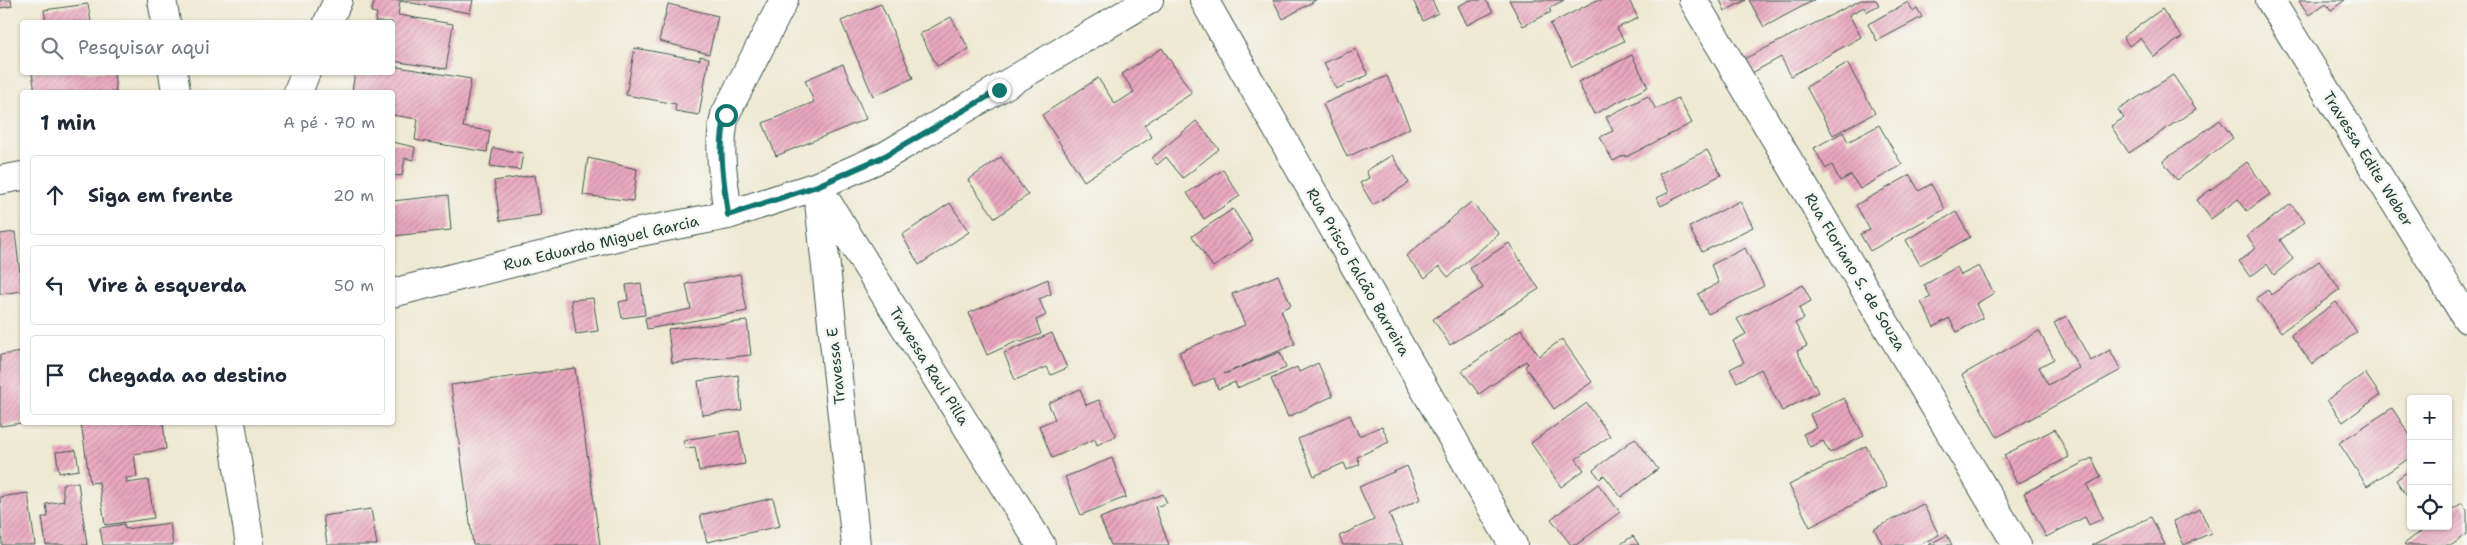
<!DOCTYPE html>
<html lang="pt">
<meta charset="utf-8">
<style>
body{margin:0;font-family:"Shantell Sans",sans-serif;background:#f2f2f3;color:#1f2937}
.controls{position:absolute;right:15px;bottom:15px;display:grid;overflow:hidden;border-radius:5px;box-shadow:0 1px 4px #0004}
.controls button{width:45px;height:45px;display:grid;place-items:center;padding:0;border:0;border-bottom:1px solid #e0e1e3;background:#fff;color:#1f2937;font:25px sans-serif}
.stop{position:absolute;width:15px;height:15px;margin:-11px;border:4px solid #0f766e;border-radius:50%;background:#fff}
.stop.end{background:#0f766e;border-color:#fff;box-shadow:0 1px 5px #0008}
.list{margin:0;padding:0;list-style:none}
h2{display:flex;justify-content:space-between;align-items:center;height:65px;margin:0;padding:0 20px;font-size:21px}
h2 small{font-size:16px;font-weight:400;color:#747a83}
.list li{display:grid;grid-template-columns:32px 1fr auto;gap:15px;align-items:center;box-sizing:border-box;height:80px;margin:0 10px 10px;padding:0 10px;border:1px solid #e0e1e3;border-radius:5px}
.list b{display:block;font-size:19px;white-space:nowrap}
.list em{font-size:16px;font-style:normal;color:#747a83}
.icon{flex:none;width:28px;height:28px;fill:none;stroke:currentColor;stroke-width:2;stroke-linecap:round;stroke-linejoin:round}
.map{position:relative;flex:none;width:2467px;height:545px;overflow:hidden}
.search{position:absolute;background:#fff;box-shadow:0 1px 4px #0004;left:20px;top:20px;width:375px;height:55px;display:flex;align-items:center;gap:12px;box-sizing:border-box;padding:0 18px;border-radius:5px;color:#747a83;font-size:19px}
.panel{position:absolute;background:#fff;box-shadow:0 1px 4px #0004;left:20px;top:90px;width:375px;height:335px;border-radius:5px}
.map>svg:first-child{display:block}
.building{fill:url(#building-hatch)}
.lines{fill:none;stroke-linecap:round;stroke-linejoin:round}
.street-casing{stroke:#3e574c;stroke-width:30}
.secondary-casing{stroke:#3e574c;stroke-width:30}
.street{stroke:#fff;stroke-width:28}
.secondary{stroke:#fff;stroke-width:28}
.route{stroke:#0f766e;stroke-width:6}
.labels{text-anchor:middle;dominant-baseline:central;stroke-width:5;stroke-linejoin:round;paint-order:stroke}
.street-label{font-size:15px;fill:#1f3d34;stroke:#f6f6f2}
</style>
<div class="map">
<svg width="2467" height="545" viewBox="0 0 2467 545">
<defs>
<pattern id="building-hatch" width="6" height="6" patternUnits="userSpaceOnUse" patternTransform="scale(1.25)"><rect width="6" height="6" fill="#eaa7bf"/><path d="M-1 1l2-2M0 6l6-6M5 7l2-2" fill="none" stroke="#bd899c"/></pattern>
</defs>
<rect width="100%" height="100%" fill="#f6f6f2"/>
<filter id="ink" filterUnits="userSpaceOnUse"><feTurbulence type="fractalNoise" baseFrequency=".02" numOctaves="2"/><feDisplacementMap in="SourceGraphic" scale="10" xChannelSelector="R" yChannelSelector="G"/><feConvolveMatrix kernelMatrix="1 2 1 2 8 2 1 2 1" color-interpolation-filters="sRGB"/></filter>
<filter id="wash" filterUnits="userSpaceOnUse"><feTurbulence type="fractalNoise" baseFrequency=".0096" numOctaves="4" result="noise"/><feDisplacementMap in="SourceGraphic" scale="20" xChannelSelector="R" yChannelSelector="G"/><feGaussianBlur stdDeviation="1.12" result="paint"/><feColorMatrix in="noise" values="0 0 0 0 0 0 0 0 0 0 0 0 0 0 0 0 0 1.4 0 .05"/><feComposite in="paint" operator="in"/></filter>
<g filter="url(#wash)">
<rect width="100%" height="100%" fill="#eee9d2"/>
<g id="blocks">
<path class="building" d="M0,0H11L12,6L0,8Z
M375,0H473L470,13L400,1L398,15L453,24L446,69L392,61V22H375L377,13L371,12Z
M1273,0H1316L1283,19Z
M1413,0H1432L1438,13L1423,21Z
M1470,0H1486L1493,12L1467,25L1458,6Z
M1509,0H1564L1549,8L1551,12L1523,26Z
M1597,0H1629L1638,18L1617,28L1624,41L1572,67L1550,24Z
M1720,0H1746L1725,11Z
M1749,0H1814L1764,27Z
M1861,0H1876L1879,5L1866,12L1864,7L1849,15L1861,37L1791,76L1781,57L1752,73L1744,59Z
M2301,0H2345L2331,10L2326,3L2309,15L2299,1Z
M1908,2L1913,11L1917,8L1922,17L1877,41L1868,24Z
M88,4L91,22H46L44,10Z
M668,4L718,16L709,54L659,41Z
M881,4L913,78L873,96L841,21Z
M2162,9L2182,37L2154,57L2140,38L2129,46L2123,37Z
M951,17L969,49L937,66L920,34Z
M635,48L700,60V56L709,58L699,115L675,111L676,104L626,95Z
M1162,48L1192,93L1144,125L1152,137L1084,181L1042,115L1098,78L1115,104L1134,92L1122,74Z
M1356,49L1368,75L1336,89L1324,63Z
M1632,55L1648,87L1594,114L1578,82Z
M1847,63L1875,113L1833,135L1806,87Z
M843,64L866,119L776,156L763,123L814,102L805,80Z
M392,66L471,79L463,127L490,131L487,152L415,140L418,119L392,115V92H352L355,72H392Z
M34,72H114L116,92H35L32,73Z
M2173,75L2196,109L2129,153L2111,126L2124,118L2118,110Z
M1387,76L1410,128L1347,157L1323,104Z
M1648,96L1656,109L1678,98L1692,123L1626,157L1625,155L1613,161L1600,137L1613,131L1606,117Z
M2220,120L2233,138L2177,180L2163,161Z
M1196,121L1219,149L1183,178L1166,157L1157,165L1152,158Z
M1879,125L1902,165L1860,189L1851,175L1840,181L1832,165L1826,169L1814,148L1843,132L1848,142Z
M392,142L415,147L413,160L405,158L402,176L392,175Z
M493,148L523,153L520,170L490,166Z
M1707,150L1721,175L1661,206L1657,198L1669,192L1659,174Z
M1392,155L1409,183L1373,205L1360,183L1369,178L1366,171Z
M1001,157L1028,195L995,218L968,180Z
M588,158L637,169L633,201L583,195Z
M2247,162L2270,194L2247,211L2238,199L2211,219L2197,200Z
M1223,170L1240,196L1204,219L1187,193Z
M535,175L541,215L500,221L494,181Z
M1910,175L1919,191L1931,184L1945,209L1870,251L1860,234L1870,230L1856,205Z
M448,195L451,230L392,236V201Z
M1740,201L1753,227L1702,252L1689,227Z
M1471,202L1499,234L1448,277L1439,266L1425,278L1406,256Z
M950,203L969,232L919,265L902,235Z
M2291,204L2305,222L2280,240L2293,259L2274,275L2267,264L2250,277L2239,261L2256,248L2247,236Z
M1233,209L1253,240L1213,267L1192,236Z
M1956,212L1970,237L1920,265L1906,240Z
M15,232L22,291L0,294V234Z
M1509,243L1539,289L1450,345L1433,319L1483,288L1470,268Z
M1745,248L1764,286L1708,314L1698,294L1719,283L1711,265Z
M2319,261L2340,289L2281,332L2256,298L2268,290L2271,295Z
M1979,266L1994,293L1976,304L1983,318L1957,332L1949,318L1934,327L1921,302L1931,297L1924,285L1957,267L1961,275Z
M740,274L747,311L647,329L645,318L691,309L686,284Z
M1278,275L1291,305L1281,310L1295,344L1224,374L1280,352L1286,368L1237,388L1235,382L1218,389L1214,378L1194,387L1179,352L1245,325L1232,294Z
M1048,279L1051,294L1039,299L1046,315L1036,320L1041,334L1021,342L1020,340L987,355L969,313Z
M641,283L645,315L622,318L619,302L628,300L626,285Z
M1803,285L1811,301L1799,308L1804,319L1795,323L1807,346L1797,351L1818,392L1782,411L1761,369L1737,382L1730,369L1744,362L1733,341L1746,334L1737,319Z
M593,298L598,331L576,334L571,300Z
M2336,302L2357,332L2312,364L2291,335Z
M2066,316L2091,361L2110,350L2121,370L1997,437L1962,375L2039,331L2054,359L2039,367L2048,385L2079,368L2054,323Z
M747,321L751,355L672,363L668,329Z
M1521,329L1539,356L1562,339L1592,382L1554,409L1525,366L1528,364L1526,361L1479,394L1462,371Z
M1052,333L1067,368L1051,375L1047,367L1015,380L1004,353Z
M22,352V423L0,426V355Z
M1318,363L1333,396L1288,417L1271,379L1297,367L1299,372Z
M575,368L600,545H473L451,385Z
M2365,373L2380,395L2343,422L2327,400Z
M738,375L742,410L702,415L698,381Z
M1080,389L1086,405L1099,400L1116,436L1097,445L1095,439L1052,458L1039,426L1055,419L1048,403Z
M1844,398L1864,436L1830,453L1823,441L1810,447L1803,434L1816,428L1810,414Z
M1587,403L1610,436L1576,459L1584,470L1561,487L1531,443Z
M2392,408L2411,437V457L2367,486L2339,443Z
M1350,415L1359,436L1382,426L1389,442L1357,457L1360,464L1347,470L1344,463L1314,476L1298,439Z
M163,422L166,449L134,454L137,477L126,478L127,483L148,480L154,518L105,525L99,482L90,483L81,423Z
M2055,429L2069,457L2017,484L2004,455Z
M739,431L745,464L699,471L695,447L685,448L683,440Z
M1635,438L1658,469L1621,497L1604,475L1600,479L1593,470Z
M1866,446L1887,487L1810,527L1789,485Z
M76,450L79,470L59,473L56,452Z
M1112,458L1126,497L1081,515L1065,477Z
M2092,458L2101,477L2087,485L2103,518L2089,525L2085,517L2046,537L2024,493Z
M1407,466L1421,499L1389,514L1403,545H1343L1339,536L1374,520L1359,487Z
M2411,469V502L2396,480Z
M78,482L87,545H46L42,517H48L46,504L64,501L62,484Z
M1598,484L1620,512L1576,545H1571L1551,519Z
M28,493L35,545H2L0,497Z
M1163,494L1167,503L1155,507L1169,545H1111L1100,518Z
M773,498L780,526L707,542L700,515Z
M2462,503L2467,510V534L2452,545H2405L2404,544L2428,526H2448V512Z
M1923,504L1939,535L1919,545H1883L1874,529Z
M371,509L377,545H327L323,516Z
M2200,509L2211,533L2184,545L2173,521Z
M2151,517L2165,545H2092L2104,539Z
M170,523L173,545H103L100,528L124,524L125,529Z
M1947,535L1952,545H1928Z
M1633,536L1639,545H1619Z"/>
</g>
</g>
<g filter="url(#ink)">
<use href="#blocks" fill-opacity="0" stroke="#3e574c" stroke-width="1"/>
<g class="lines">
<g class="street-casing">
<path id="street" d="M1204,0L1513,545
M1693,0L2017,545
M2270,0L2467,319
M328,22L338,0
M298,92L306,72
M0,180L22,176
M817,186L1041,545
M818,193L856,545
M728,215C724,181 717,149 725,115L784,0
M392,293L624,235L728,215L817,186L885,156L1149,0"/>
</g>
<g class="secondary-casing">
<path id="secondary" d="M162,0L166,22
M173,72L176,92
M231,422L250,545"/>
</g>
<use href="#street" class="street"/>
<use href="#secondary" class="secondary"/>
</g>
</g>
<g class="lines" filter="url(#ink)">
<path class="route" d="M726,115C717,149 724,181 728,215L817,186L885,156L999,90"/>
</g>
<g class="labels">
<g class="street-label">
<text transform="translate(2368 159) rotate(58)">Travessa Edite Weber</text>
<text transform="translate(601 243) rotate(-13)">Rua Eduardo Miguel Garcia</text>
<text transform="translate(1358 272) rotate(60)">Rua Prisco Falcão Barreira</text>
<text transform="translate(1855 272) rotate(59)">Rua Floriano S. de Souza</text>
<text transform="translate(836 366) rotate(-96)">Travessa E</text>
<text transform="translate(929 366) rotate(58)">Travessa Raul Pilla</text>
</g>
</g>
</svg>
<div class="controls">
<button>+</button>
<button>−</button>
<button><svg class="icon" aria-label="locate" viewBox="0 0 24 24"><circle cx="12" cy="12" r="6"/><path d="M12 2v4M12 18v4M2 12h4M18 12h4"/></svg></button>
</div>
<div class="stop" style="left:726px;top:115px"></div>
<div class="stop end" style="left:999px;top:90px"></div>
<div class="search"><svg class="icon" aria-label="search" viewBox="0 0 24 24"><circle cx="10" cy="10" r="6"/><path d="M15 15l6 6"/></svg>Pesquisar aqui</div>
<section class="panel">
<h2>1 min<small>A pé · 70 m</small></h2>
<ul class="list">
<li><svg class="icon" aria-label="ahead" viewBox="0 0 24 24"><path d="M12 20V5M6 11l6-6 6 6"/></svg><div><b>Siga em frente</b></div><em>20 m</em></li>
<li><svg class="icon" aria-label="left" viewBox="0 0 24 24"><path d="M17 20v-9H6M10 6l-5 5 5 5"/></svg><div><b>Vire à esquerda</b></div><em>50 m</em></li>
<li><svg class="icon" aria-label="arrive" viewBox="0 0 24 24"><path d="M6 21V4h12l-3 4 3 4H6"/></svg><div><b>Chegada ao destino</b></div></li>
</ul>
</section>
</div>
